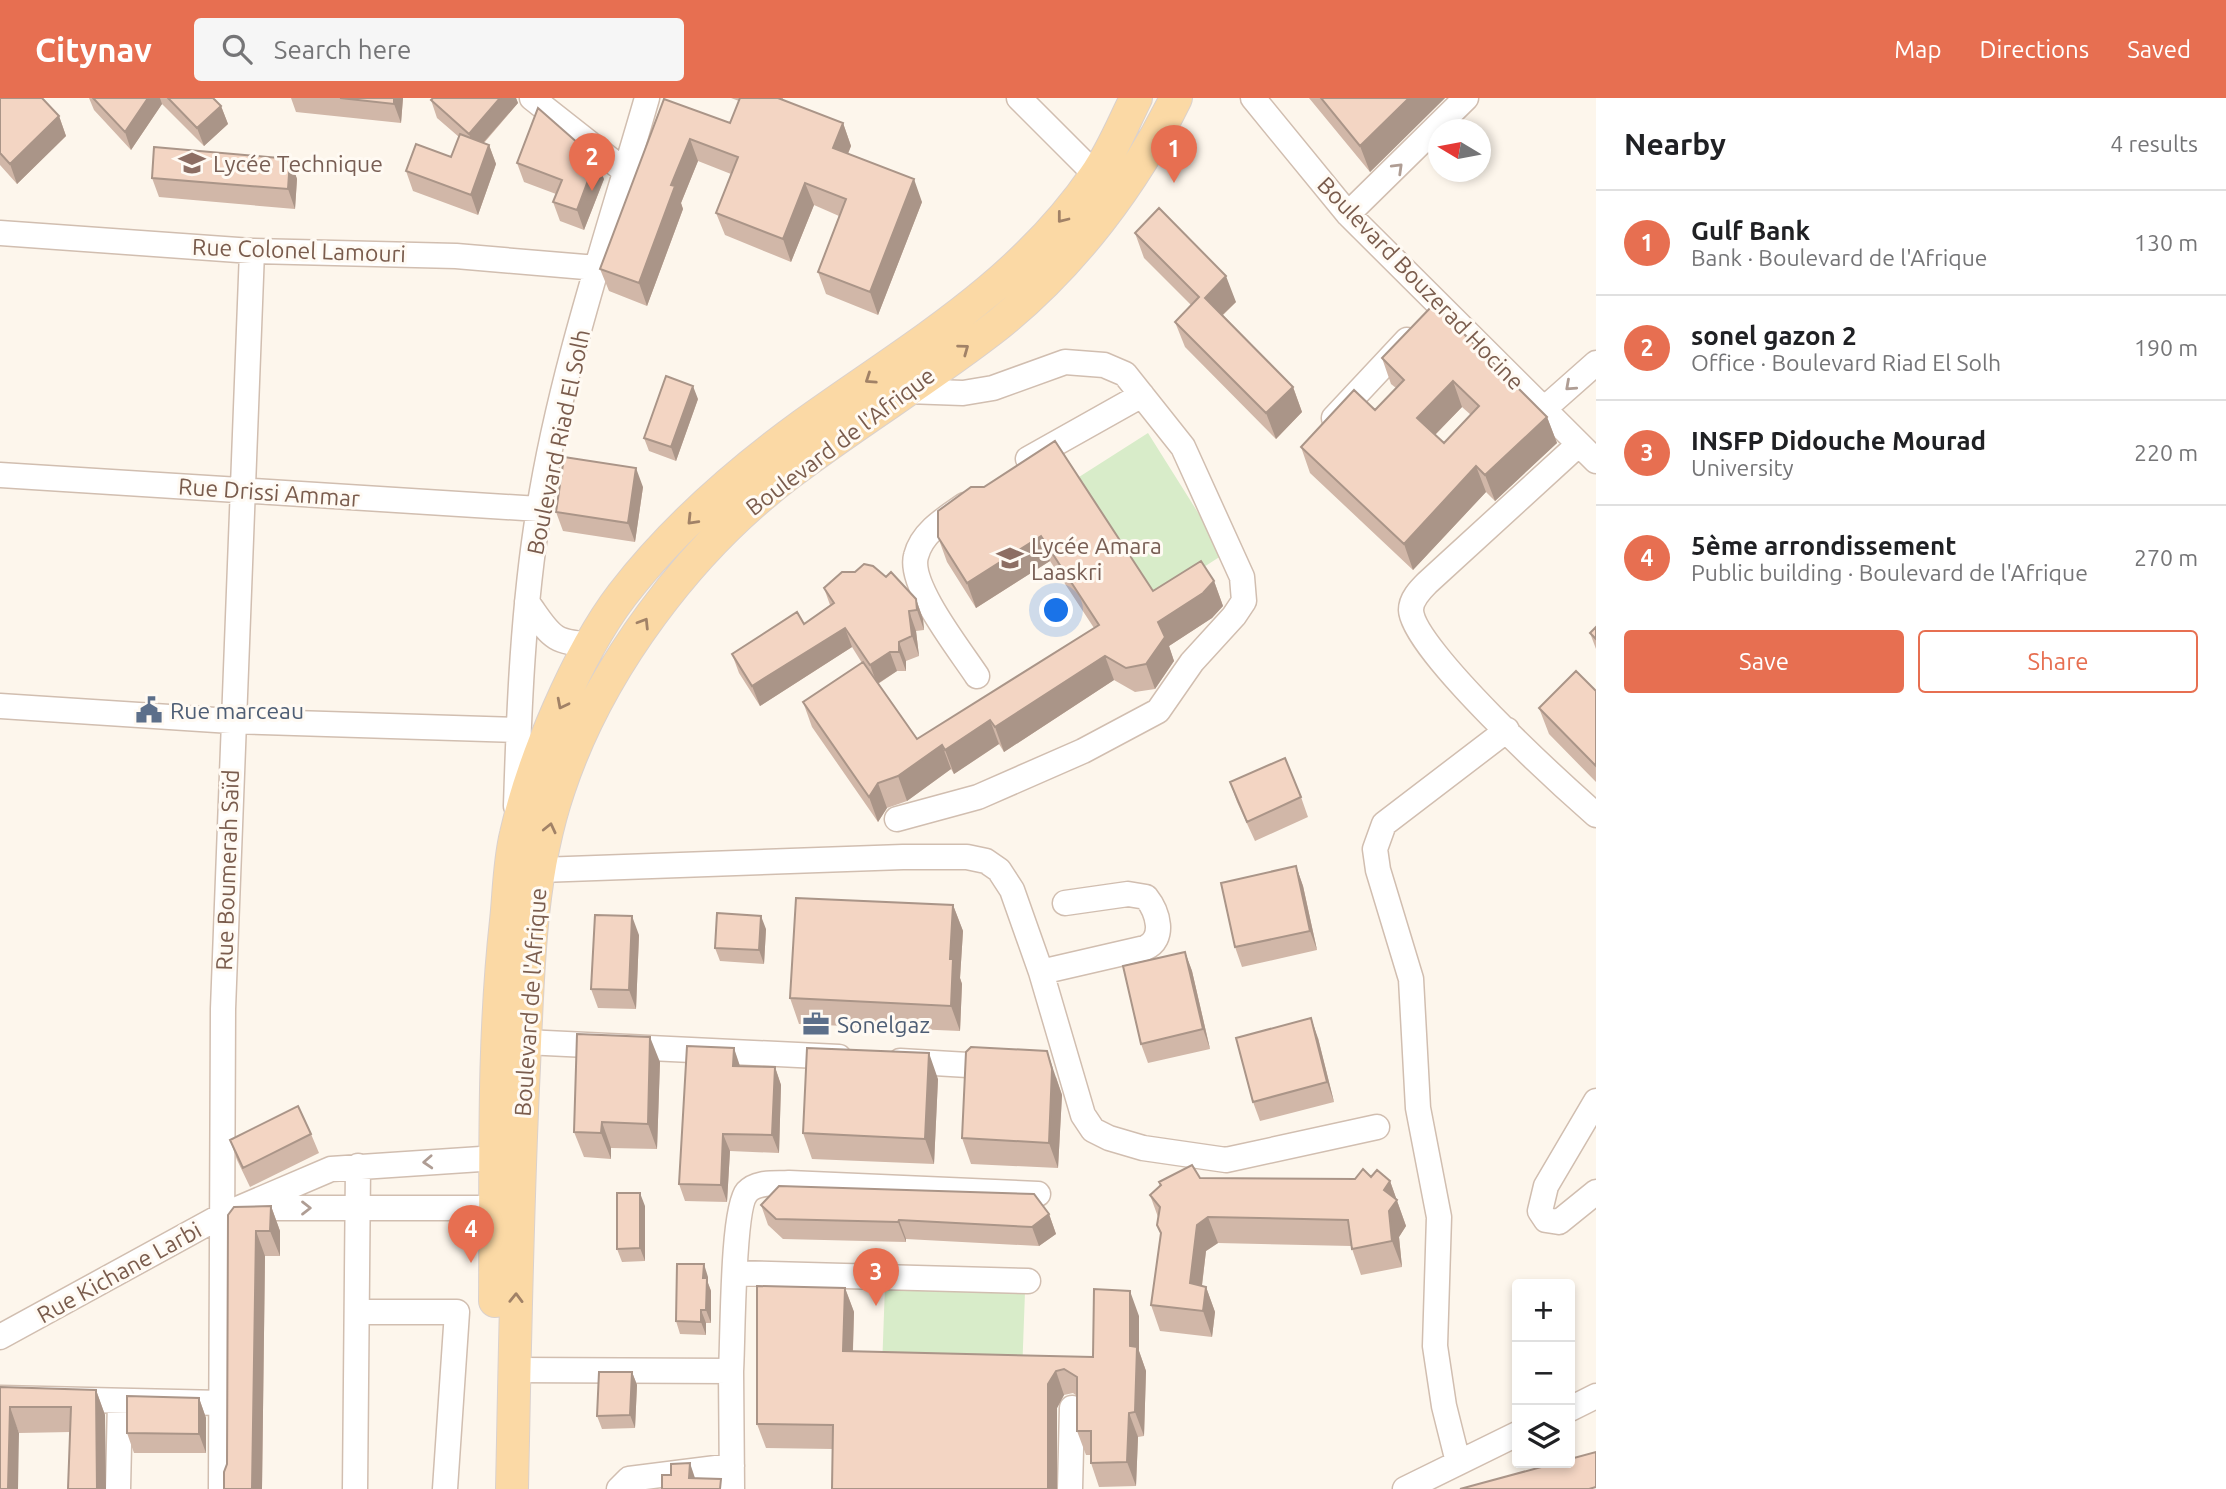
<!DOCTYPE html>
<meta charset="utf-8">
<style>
body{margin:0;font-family:Ubuntu,sans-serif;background:#f6f6f6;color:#202124}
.controls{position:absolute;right:21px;bottom:21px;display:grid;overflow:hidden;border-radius:7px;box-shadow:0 4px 10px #0003}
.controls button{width:63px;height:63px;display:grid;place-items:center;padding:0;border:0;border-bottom:2px solid #e0e0e0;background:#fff;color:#202124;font:35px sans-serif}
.compass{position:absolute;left:1428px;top:21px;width:63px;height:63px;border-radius:50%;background:#fff;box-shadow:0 4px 10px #0003;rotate:280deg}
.you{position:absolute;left:1057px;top:513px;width:24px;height:24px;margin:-18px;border:5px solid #fff;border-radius:50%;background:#1a73e8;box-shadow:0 0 0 10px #1a73e833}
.badge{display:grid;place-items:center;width:46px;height:46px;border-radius:50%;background:#e76f51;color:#fff;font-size:23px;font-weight:700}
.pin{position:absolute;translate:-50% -58px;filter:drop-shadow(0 2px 4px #0008)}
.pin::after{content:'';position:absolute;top:37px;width:24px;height:21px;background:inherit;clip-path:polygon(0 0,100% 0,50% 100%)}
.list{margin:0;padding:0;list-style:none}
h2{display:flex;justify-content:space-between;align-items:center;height:91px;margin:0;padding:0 28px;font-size:30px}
h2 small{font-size:23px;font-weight:400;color:#757577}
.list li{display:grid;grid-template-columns:46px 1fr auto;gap:21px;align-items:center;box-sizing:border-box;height:105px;padding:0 28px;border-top:2px solid #e0e0e0}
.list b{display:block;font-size:26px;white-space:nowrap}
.list p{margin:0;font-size:23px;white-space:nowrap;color:#757577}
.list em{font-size:23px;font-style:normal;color:#757577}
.actions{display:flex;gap:14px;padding:21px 28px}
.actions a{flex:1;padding:16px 0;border:2px solid #e76f51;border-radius:7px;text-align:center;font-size:24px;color:#e76f51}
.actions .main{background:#e76f51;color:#fff}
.icon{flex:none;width:38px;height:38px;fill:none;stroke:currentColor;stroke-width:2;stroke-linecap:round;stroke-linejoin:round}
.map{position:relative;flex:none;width:1596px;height:1391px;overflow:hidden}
header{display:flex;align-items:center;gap:42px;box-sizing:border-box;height:98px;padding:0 35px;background:#e76f51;color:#fff}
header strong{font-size:33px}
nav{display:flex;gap:38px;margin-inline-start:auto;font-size:24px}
.search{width:490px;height:63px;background:#f6f6f6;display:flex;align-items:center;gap:18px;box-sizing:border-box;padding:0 24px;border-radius:7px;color:#757577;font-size:26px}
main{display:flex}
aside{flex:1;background:#fff}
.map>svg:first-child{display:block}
.green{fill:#d8ecc9}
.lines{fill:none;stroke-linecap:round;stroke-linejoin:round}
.minor-casing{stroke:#d1beb0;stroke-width:27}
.major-casing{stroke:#dad1cd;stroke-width:34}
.minor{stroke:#fff;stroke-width:24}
.major{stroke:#fbd9a5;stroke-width:32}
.wall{fill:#d1b7a8;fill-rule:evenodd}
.shaded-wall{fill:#aa9588}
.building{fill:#f3d5c3;stroke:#aa9588;stroke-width:2;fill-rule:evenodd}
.oneway{stroke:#af9d94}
.oneway2{stroke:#a18267}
.labels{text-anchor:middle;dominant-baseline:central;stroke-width:6;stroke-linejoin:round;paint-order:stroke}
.education-label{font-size:23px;fill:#785e54;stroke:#fffaf3;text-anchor:start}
.street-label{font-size:23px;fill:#7a5c4d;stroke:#fffaf3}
.service-label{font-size:23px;fill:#4e5e75;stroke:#fffaf3;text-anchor:start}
</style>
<header>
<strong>Citynav</strong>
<div class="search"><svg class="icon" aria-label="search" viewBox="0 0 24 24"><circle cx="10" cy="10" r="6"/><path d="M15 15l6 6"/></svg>Search here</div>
<nav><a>Map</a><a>Directions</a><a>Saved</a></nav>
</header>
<main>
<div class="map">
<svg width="1596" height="1391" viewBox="0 0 1596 1391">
<rect width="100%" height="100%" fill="#fdf6ec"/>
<path class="green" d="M1148,335L1224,456L1156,500L1079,379Z
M885,1188L1025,1194L1022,1276L882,1270Z"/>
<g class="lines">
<g class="minor-casing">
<path id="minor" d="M532,0L626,74
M1019,0L1096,77
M1253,0L1348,116L1596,363
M1348,116L1466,0
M0,135L252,153L456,158L597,170
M1544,311L1596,265
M1334,320L1407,242
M1579,346L1427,485C1420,492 1411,501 1411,512C1412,551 1562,687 1596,717
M1028,361L1142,297
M0,377L539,411
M965,407C946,420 922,434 916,458C908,487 960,552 977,578
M527,504C550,536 551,546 593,546
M0,608L231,623L518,632
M516,708C519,610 523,509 539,411C561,272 608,136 647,0
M897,721L978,699L1083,653L1158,613L1192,564L1234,518L1244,503L1242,479L1183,349L1125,276L1104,267L1065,264L993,290L963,295L907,293
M540,772L903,759H967L986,763L999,772L1012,792L1041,874L1083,1017L1093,1032L1109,1040L1143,1050L1226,1062L1377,1029
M1041,874L1145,850C1166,841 1158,814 1146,799L1128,796L1065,805
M525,944L839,959
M900,963L968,967
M1596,1003L1546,1088L1540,1113L1546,1122L1559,1124L1596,1094
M249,1110H495
M736,1175L1028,1183
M357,1214H457L445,1391
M0,1239L221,1118L331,1071L496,1060
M514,1272L731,1273C733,1243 732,1111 747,1094C757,1083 776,1086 789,1085L1038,1096
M731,1273L732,1391
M0,1300L222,1305
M1570,1311L1596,1298
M1458,1364L1444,1308L1435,1248L1439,1119L1418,1010L1411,881L1378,772L1375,751L1384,726L1507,632
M118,1391L120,1303
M221,1391L223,911L252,153
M355,1391L358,1068
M619,1391L629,1381L732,1368
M1070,1391L1072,1310
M1405,1391L1517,1336"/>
</g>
<g class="major-casing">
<path id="major" d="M495,1203C496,1076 492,949 506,823C509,795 509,764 516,736C532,664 577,556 622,497C672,432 737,375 803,327C910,250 1019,189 1095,78C1112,54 1123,26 1136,0
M512,1391C515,1250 517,1110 524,969C528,877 529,779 559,691C599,571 689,451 790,375C858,323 932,279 999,226C1073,166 1134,86 1176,0"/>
</g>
<use href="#minor" class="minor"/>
<use href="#major" class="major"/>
</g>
<path class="wall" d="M0,0L59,18L66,38L17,86L0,67Z
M89,0H213L221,8L228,26L204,48L162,6L131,52L94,12Z
M291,0H403L401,25L296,14Z
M433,0H516L518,5L484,45L489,47L496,66L478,117L413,93L406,73L451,59L459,39L437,20L431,2Z
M731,0H783V2L843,25L851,48L848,56L922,104L878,217L826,196L818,174L839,118L814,107L791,164L725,137L716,115L731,76L698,63L681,105L683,111L647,208L609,193L600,171L664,1L730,25L739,3Z
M1309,0H1445L1370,74Z
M290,61L297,81L295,111L159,99L152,80Z
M517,65L604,81L584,132L560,123L553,104L556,96L524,84Z
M1135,135L1236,204L1223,217L1293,289L1302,314L1276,341L1185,249L1175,224L1191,207L1144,160Z
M1434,206L1547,319L1557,345L1495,403L1486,394L1413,472L1310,375L1301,349L1375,312L1396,290L1391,286L1382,260ZM1462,309L1471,317L1444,345L1435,337Z
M698,301L676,363L649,353L644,340Z
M643,389L635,444L563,433L556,414Z
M971,389L1153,493L1214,483L1223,508L1212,520L1169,548L1174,563L1155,591L1135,594L1114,582L1004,654L999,646L954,676L951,671L907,703L887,710L878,724L812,629L803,604L862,565L852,549L760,608L739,575L732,556L804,526L830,507L824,490L886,479L916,501L923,521L924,532L916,533L919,558L906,563V573H897L878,586L917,641L1094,530L1050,463L976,510L947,464L938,439Z
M1596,529V551L1590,535Z
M1596,593V684L1549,636L1539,610Z
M1230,684L1301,699L1308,719L1255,743L1237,704Z
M1296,768L1303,788L1317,852L1242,869L1235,849Z
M953,807L963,833L960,880L962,886L960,933L799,926L790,900Z
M766,831L764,866L720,863L715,850Z
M639,837L636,911L598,910L591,891Z
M1185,854L1192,873L1210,951L1148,965L1141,946Z
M1318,940L1334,1004L1260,1023L1253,1004Z
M660,964L657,1051L611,1050V1061L584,1059L574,1034Z
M740,968L775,969L781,987L779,1055L730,1053L727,1104L685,1103L679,1086Z
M1056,979L1062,997L1058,1070L971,1066L962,1040Z
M938,981L934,1066L812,1061L803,1035Z
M311,1036L319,1055L250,1089L237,1062L230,1042Z
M1371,1079L1390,1083L1406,1128L1399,1139L1402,1169L1361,1177L1351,1148L1218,1145L1206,1153L1202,1188L1206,1189L1215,1214L1212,1239L1160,1233L1151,1207L1161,1137L1157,1127L1158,1119L1150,1097L1160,1088L1159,1084L1200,1080L1355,1081Z
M761,1107L1049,1116L1056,1136L1039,1148L906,1141V1144L783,1141L768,1127Z
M271,1108L280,1133V1158H265L262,1391H224L227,1366L228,1117Z
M645,1108V1163L622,1164L617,1151Z
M708,1179V1185L711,1193V1225H706V1237L680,1236L676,1223Z
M845,1190L854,1214L853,1253L1093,1259L1139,1218V1253L1146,1273L1144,1338L1138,1339L1136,1388L1099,1389L1091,1365V1357H1086L1077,1333V1298L1073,1295L1064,1297L1057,1310L833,1351L766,1350L757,1326Z
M632,1274L637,1287L635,1330L602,1331L597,1318Z
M0,1289L96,1292L105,1317L70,1334L19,1335Z
M199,1300L206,1320V1355H134L127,1335Z"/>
<path class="shaded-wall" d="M148,0H160L162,6L131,52L125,34Z
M394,0H403L401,25L394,6Z
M500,0H516L518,5L475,54L469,36Z
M1409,0H1445L1370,74L1360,48Z
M221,8L228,26L204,48L197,30Z
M59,18L66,38L17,86L10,66Z
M843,25L851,48L841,72L833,50Z
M690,41L698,63L681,105L683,111L647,208L639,185L671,87Z
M489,47L496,66L478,117L471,97Z
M290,61L297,81L295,111L288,91Z
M596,61L604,81L584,132L577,112Z
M914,81L922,104L878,217L870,194Z
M805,85L814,107L791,164L783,141Z
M1226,178L1236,204L1214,225L1205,200Z
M1453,283L1462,309L1427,345L1417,320Z
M693,288L698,301L676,363L671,349Z
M1293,289L1302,314L1276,341L1266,315Z
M1547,319L1557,345L1495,403L1485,377Z
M1476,368L1486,394L1413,472L1404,446Z
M636,370L643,389L635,444L628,425Z
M1041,438L1050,463L976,510L967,485Z
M1214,483L1223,508L1212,520L1169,548L1174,563L1155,591L1146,566L1158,524Z
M916,501L923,521L924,532L917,512Z
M909,513L916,533L919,558L912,538Z
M845,530L852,549L760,608L752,588Z
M899,544L906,563V573L899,554Z
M890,554L897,573L877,586L870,567Z
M1105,558L1114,582L1004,654L995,629Z
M990,622L999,646L954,676L945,652Z
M942,647L951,671L907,703L898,678Z
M878,685L887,710L878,724L869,699Z
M1296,768L1303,788L1317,852L1310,833Z
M953,807L963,833L960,880L962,886L960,933L951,908L950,861Z
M632,818L639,837L636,911L629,892Z
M761,818L766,831L764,866L759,852Z
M1185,854L1192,873L1210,951L1203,931Z
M1311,920L1318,940L1334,1004L1327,984Z
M650,939L660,964L657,1051L648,1026Z
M734,950L740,968H733Z
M1047,953L1062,997L1058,1070L1049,1045Z
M929,955L938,981L934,1066L925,1041Z
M775,969L781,987L779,1055L772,1037Z
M602,1024L611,1050V1061L601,1035Z
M723,1036L730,1053L727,1104L721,1087Z
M1390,1083L1406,1128L1399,1139L1402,1169L1392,1143L1384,1092Z
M640,1095L645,1108V1163L640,1150Z
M271,1108L280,1133V1158L270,1133Z
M1049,1116L1056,1136L1039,1148L1032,1129Z
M1208,1119L1218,1145L1206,1153L1199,1211L1190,1185L1197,1127Z
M899,1122L906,1141V1144L898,1124Z
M256,1133L265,1158L262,1391H252Z
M704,1166L708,1179V1185L711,1193V1225L706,1212L703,1180Z
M1206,1189L1215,1214L1212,1239L1203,1213Z
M845,1190L854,1214L852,1277L843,1253Z
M1130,1193L1139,1218V1253L1146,1273L1144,1338L1135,1314L1130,1248Z
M701,1212L706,1225V1237L701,1224Z
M1056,1273L1064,1297L1057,1310V1391H1048V1286Z
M632,1274L637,1287L635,1330L630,1317Z
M96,1292L105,1317L106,1391H97Z
M199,1300L206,1320V1355L199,1336Z
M10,1309L19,1335L18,1391H8Z
M1129,1315L1138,1339L1136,1388L1127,1364Z
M690,1365L698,1389L689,1380Z"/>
<path class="building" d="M0,0H42L59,18L10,66L0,55Z
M93,0H148L125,34Z
M168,0H213L221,8L197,30Z
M340,0H394V6Z
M433,0H500L469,36L431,2Z
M740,0H778L843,25L833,50L914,81L870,194L818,174L846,101L805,85L783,141L716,115L738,59L690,41L671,87L675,88L639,185L600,171L664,1L730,25Z
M1321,0H1409L1360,48Z
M538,10L596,61L577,112L553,104L562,82L517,65Z
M460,36L489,47L471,97L406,73L416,46L451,59Z
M154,49L290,61L288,91L152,80Z
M1159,110L1226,178L1205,200L1293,289L1266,315L1175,224L1199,199L1135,135Z
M1434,206L1547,319L1485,377L1476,368L1404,446L1301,349L1354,292L1375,312L1404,282L1382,260ZM1453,283L1479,308L1444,345L1417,320Z
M666,278L693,288L671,349L644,340Z
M1055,343L1153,493L1201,463L1214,483L1203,495L1158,524L1165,539L1146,566L1126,570L1105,558L995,629L990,622L945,652L942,647L898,678L878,685L869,699L803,604L863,564L917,641L1099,527L1041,438L967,485L938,439V413L971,389H984Z
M564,359L636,370L628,425L556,414Z
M864,466L873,468L886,479L891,474L916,501L917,512L909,513L912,538L899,544V554H890L870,567L845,530L752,588L732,556L797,514L804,526L834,505L824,490L842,474H855Z
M1596,529V541L1590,535Z
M1576,573L1596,593V668L1539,610Z
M1285,660L1301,699L1247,724L1230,684Z
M1296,768L1310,833L1235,849L1221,785Z
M796,800L953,807L950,861H953L951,908L790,900Z
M717,815L761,818L759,852L715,850Z
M595,817L632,818L629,892L591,891Z
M1185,854L1203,931L1141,946L1123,868Z
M1311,920L1327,984L1253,1004L1236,940Z
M577,936L650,939L648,1026L602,1024L601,1035L574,1034Z
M687,948L734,950L733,968L775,969L772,1037L723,1036L721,1087L679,1086Z
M971,949L1047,953L1052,971L1049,1045L962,1040L966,954Z
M807,950L929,955L925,1041L803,1035Z
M298,1008L311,1036L243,1070L230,1042Z
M1192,1067L1200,1080L1355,1081L1363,1071L1371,1079L1377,1072L1390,1083L1384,1092L1397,1102L1389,1113L1392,1143L1352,1151L1348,1122L1208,1119L1197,1127L1190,1185L1206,1189L1203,1213L1151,1207L1161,1135L1157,1127L1160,1109L1150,1097L1161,1087L1159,1084Z
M779,1088L1034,1096L1049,1116L1032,1129L899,1122L898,1124L776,1121L761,1107Z
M617,1095H640V1150L617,1151Z
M271,1108L270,1133H256L252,1391H224V1374L227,1366L228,1117L234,1109Z
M677,1166H704L703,1180H707L706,1212H701V1224L676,1223Z
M757,1188L845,1190L843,1253L1093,1259L1094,1191L1130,1193V1248L1137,1249L1135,1314L1129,1315L1127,1364L1091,1365V1333H1077V1279L1064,1271L1056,1273L1048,1286V1391H832L833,1327L757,1326Z
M599,1274H632L630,1317L597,1318Z
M0,1289L96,1292L97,1391H68L71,1309H10L8,1391H0Z
M127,1298L199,1300V1336L127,1335Z
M1596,1354V1389L1589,1391H1460L1556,1365H1570V1361Z
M690,1365L689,1380L721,1381L720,1391H662V1377H671V1366Z"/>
<defs><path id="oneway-chevron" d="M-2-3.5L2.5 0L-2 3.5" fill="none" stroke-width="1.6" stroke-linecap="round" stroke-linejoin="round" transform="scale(1.75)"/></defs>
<g class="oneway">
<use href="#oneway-chevron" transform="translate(1398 70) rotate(-44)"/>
<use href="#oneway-chevron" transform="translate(1570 288) rotate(138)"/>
<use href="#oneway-chevron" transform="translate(428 1064) rotate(177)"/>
<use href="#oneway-chevron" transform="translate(306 1110)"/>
</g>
<g class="oneway2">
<use href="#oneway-chevron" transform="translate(1062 120) rotate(128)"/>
<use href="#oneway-chevron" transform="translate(964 251) rotate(-36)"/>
<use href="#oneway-chevron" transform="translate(870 281) rotate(146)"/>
<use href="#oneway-chevron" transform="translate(692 422) rotate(134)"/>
<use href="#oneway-chevron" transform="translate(644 525) rotate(-58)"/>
<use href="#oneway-chevron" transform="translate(562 606) rotate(117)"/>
<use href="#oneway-chevron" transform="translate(550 730) rotate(-77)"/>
<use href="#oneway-chevron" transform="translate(516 1200) rotate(-89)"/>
</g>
<defs>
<g id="school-bare" transform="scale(2.1)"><path d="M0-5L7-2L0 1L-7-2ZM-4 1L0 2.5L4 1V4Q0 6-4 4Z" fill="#8d6e63" stroke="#fffaf3" stroke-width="2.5" paint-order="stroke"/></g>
<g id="civic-bare" transform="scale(2.1)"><path d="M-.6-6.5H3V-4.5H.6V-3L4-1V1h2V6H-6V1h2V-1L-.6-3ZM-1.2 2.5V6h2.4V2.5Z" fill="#5c6f8a" stroke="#fffaf3" stroke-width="2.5" paint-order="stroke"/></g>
<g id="office-bare" transform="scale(2.1)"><path d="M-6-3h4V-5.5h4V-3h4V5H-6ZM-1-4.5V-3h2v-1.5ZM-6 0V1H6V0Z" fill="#5c6f8a" stroke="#fffaf3" stroke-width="2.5" paint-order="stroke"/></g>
</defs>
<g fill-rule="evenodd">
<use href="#school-bare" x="192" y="65"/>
<use href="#school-bare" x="1010" y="460"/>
<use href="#civic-bare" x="149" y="612"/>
<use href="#office-bare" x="816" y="926"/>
</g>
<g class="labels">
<g class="education-label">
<text x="213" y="65">Lycée Technique</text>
<text x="1031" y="447">Lycée Amara<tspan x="1031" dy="26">Laaskri</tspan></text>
</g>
<g class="street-label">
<text transform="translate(299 152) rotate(2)">Rue Colonel Lamouri</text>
<text transform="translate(1421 185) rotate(46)">Boulevard Bouzerad Hocine</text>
<text transform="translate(840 343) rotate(-37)">Boulevard de l'Afrique</text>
<text transform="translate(558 344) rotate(-78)">Boulevard Riad El Solh</text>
<text transform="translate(269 394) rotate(4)">Rue Drissi Ammar</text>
<text transform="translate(227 772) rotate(-88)">Rue Boumerah Saïd</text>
<text transform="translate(530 904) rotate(-86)">Boulevard de l'Afrique</text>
<text transform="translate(119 1174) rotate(-29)">Rue Kichane Larbi</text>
</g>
<g class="service-label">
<text x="170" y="612">Rue marceau</text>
<text x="837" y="926">Sonelgaz</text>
</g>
</g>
</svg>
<div class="controls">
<button>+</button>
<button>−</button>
<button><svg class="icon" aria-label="layers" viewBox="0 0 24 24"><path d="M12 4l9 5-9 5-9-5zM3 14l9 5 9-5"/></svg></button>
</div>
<svg class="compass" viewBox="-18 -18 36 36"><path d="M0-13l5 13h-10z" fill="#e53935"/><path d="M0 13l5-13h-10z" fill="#757577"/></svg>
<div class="you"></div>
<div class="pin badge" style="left:1174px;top:85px">1</div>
<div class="pin badge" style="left:592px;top:93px">2</div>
<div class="pin badge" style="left:876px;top:1208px">3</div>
<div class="pin badge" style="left:471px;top:1165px">4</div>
</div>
<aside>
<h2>Nearby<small>4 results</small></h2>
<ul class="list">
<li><span class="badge">1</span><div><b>Gulf Bank</b><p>Bank · Boulevard de l'Afrique</p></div><em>130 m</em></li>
<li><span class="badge">2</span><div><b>sonel gazon 2</b><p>Office · Boulevard Riad El Solh</p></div><em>190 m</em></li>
<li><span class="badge">3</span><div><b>INSFP Didouche Mourad</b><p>University</p></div><em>220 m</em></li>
<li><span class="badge">4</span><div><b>5ème arrondissement</b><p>Public building · Boulevard de l'Afrique</p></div><em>270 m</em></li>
</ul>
<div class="actions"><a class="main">Save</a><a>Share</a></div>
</aside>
</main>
